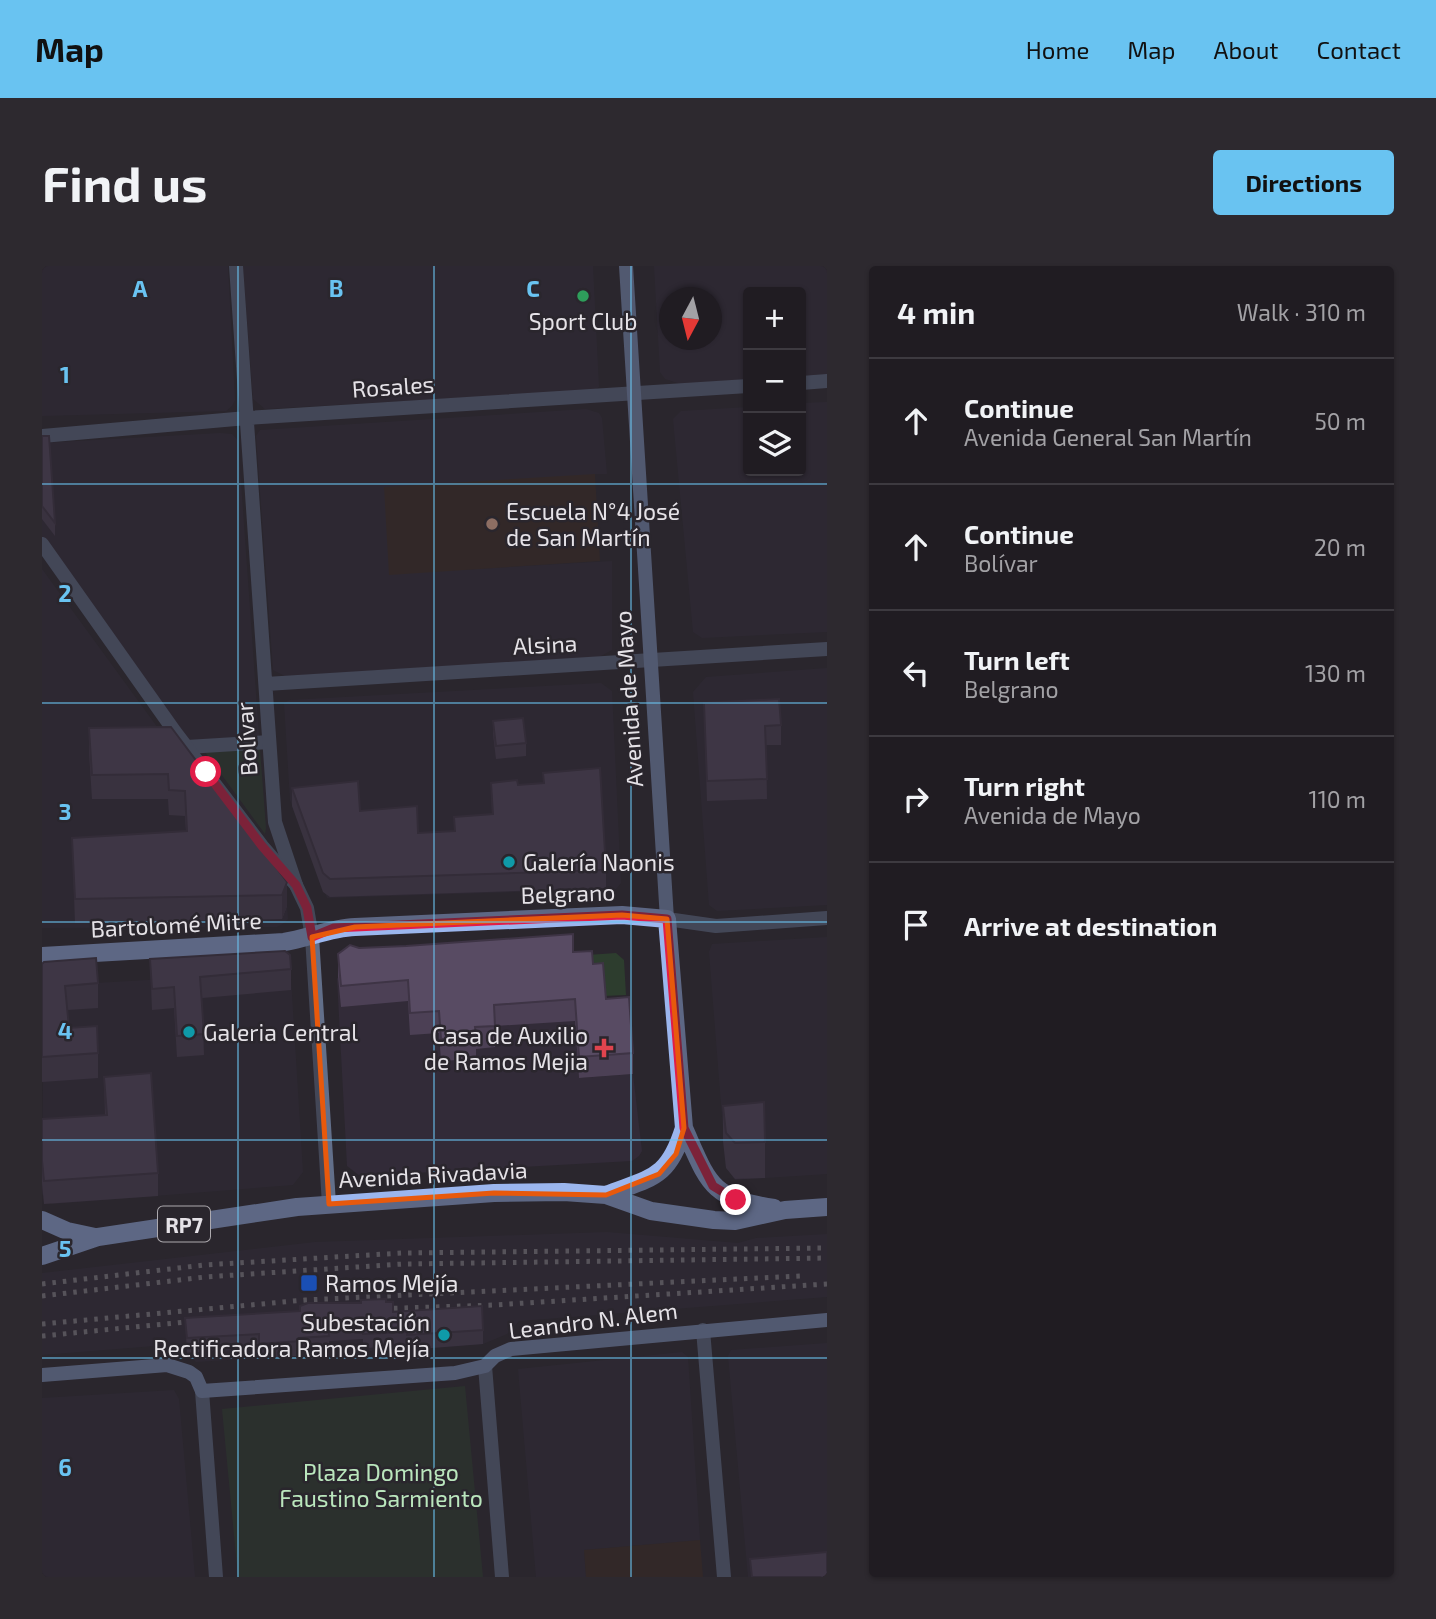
<!DOCTYPE html>
<meta charset="utf-8">
<style>
body{margin:0;font-family:"Exo 2",sans-serif;background:#2d292f;color:#f1f3f6}
.controls{position:absolute;right:21px;top:21px;display:grid;overflow:hidden;border-radius:7px;box-shadow:0 2px 5px #0004}
.controls button{width:63px;height:63px;display:grid;place-items:center;padding:0;border:0;border-bottom:2px solid #3d3a40;background:#201c22;color:#f1f3f6;font:35px sans-serif}
.compass{position:absolute;left:617px;top:21px;width:63px;height:63px;border-radius:50%;background:#201c22;box-shadow:0 2px 5px #0004;rotate:187deg}
.stop{position:absolute;width:21px;height:21px;margin:-16px;border:5px solid #e11d48;border-radius:50%;background:#fff}
.stop.end{background:#e11d48;border-color:#fff;box-shadow:0 2px 7px #0008}
.list{margin:0;padding:0;list-style:none}
h2{display:flex;justify-content:space-between;align-items:center;height:91px;margin:0;padding:0 28px;font-size:30px}
h2 small{font-size:23px;font-weight:400;color:#a2a1a5}
.list li{display:grid;grid-template-columns:46px 1fr auto;gap:21px;align-items:center;box-sizing:border-box;height:126px;padding:0 28px;border-top:2px solid #3d3a40}
.list b{display:block;font-size:26px;white-space:nowrap}
.list p{margin:0;font-size:23px;white-space:nowrap;color:#a2a1a5}
.list em{font-size:23px;font-style:normal;color:#a2a1a5}
.icon{flex:none;width:38px;height:38px;fill:none;stroke:currentColor;stroke-width:2;stroke-linecap:round;stroke-linejoin:round}
.map{position:relative;flex:none;width:785px;height:1311px;overflow:hidden;border-radius:7px}
header{display:flex;align-items:center;gap:42px;box-sizing:border-box;height:98px;padding:0 35px;background:#69c3f1;color:#111}
header strong{font-size:33px}
nav{display:flex;gap:38px;margin-inline-start:auto;font-size:24px}
.intro{display:flex;align-items:center;justify-content:space-between;box-sizing:border-box;height:168px;padding:0 42px}
h1{margin:0;font-size:49px}
.button{padding:18px 32px;border-radius:7px;background:#69c3f1;color:#111;font-size:24px;font-weight:700}
main{display:flex;gap:42px;padding:0 42px}
aside{flex:1;background:#201c22;border-radius:7px;box-shadow:0 2px 5px #0004}
.map>svg:first-child{display:block}
.built{fill:#322b38;fill-rule:evenodd}
.education{fill:#3c2b23}
.green{fill:#2d3d2e}
.lines{fill:none;stroke-linecap:round;stroke-linejoin:round}
.pedestrian{stroke:#626f8a;stroke-width:14}
.minor{stroke:#626f8a;stroke-width:14}
.tertiary{stroke:#626f8a;stroke-width:14}
.secondary{stroke:#8297c2;stroke-width:14}
.primary{stroke:#9bb6ee;stroke-width:18}
.rail{stroke:#8d8a90;stroke-width:5;stroke-dasharray:3.5 7;stroke-linecap:butt}
.wall{fill:#4c4055}
.shaded-wall{fill:#3e3445}
.building{fill:#584b63;stroke:#3e3445;stroke-width:2}
.route{stroke:#e11d48;stroke-width:9}
.marked{fill:none;stroke:#e8590c;stroke-width:5;stroke-linejoin:round}
.grid{fill:none;stroke:#69c3f1;stroke-width:2;stroke-opacity:0.55}
.leisure-dot{fill:#2e9e5b;stroke:#2a262d;stroke-width:2.5}
.education-dot{fill:#8d6e63;stroke:#2a262d;stroke-width:2.5}
.culture-dot{fill:#0f9aa8;stroke:#2a262d;stroke-width:2.5}
.health-dot{fill:#e0444e;stroke:#2a262d;stroke-width:2.5}
.transit-dot{fill:#1a4fb4;stroke:#2a262d;stroke-width:2.5}
.labels{text-anchor:middle;dominant-baseline:central;stroke-width:5;stroke-linejoin:round;paint-order:stroke}
.shield{fill:#2a262d;stroke:#adaaaf;stroke-width:2}
.shield-label{font-size:21px;font-weight:bold;fill:#e5e2e7}
.poi-label{font-size:23px;fill:#e5e2e7;stroke:#2a262d;text-anchor:start}
.street-label{font-size:23px;fill:#e5e2e7;stroke:#2a262d}
.park-label{font-size:23px;fill:#bae6bd;stroke:#2a262d}
.grid-label{font-size:23px;text-anchor:middle;font-weight:bold;fill:#69c3f1;stroke:#2a262d;stroke-width:5;stroke-linejoin:round;paint-order:stroke}
</style>
<header>
<strong>Map</strong>
<nav><a>Home</a><a>Map</a><a>About</a><a>Contact</a></nav>
</header>
<div class="intro"><h1>Find us</h1><a class="button">Directions</a></div>
<main>
<div class="map">
<svg width="785" height="1311" viewBox="0 0 785 1311">
<rect width="100%" height="100%" fill="#2a262d"/>
<path class="built" d="M0,0H186L193,134L190,140L184,145L0,150Z
M201,0H551L557,121L553,124L223,143L211,133Z
M612,0H785V108L759,110V26H706V113L639,118L623,113L618,106ZM628,32H670V74H628Z
M785,136V366L660,372L651,366L631,153L639,145L706,141V205H759V137Z
M544,143L557,147L560,152L565,208H553L348,308L570,295V384L557,391L243,410L231,404L214,170L218,164Z
M178,167L190,168L196,174L217,470L146,475L0,273V177Z
M0,303L245,639L246,653L242,657L235,661L0,662Z
M785,402V639L675,645L667,639L651,426L664,411Z
M559,417L570,425L579,617L574,623L285,632L248,534L242,437L248,434Z
M785,671V908L693,914L684,901L667,686L670,678Z
M301,703L534,754L537,812L591,808L600,885L597,890L590,895L318,910L305,900L295,713Z
M242,706L249,713L261,906L251,919L10,938L0,928V922L2,720Z
M565,966L696,977L714,972L785,968V1031L477,1055L465,1068L441,1078L154,1096L137,1078L0,1089V1007L273,976Z
M785,1077V1311H706L686,1090L689,1084Z
M640,1086L646,1091L658,1274L542,1284L544,1311H494L476,1103Z
M132,1124L137,1133L153,1311H0V1132Z"/>
<path class="education" d="M553,208L558,295L347,309L342,221Z
M658,1274L661,1311H544L542,1284Z"/>
<path class="green" d="M217,470L224,562L223,568L163,486Z
M574,687L582,694L584,729L562,730L531,690Z
M423,1120L441,1311H196L180,1143Z"/>
<g class="lines">
<path class="pedestrian" d="M145,481L227,476"/>
<path class="minor" d="M194,0L233,556L254,619
M759,117L785,115
M0,170L205,152L706,120
M224,418L785,383
M625,653L674,660L785,652
M661,1064L682,1311"/>
<path class="tertiary" d="M0,278L133,466L220,580L254,619L265,642L270,671L287,938
M443,1100L460,1311
M160,1125L174,1311"/>
<path class="secondary" d="M584,0L625,653
M0,1109L125,1099L147,1106L154,1111L160,1125L413,1107L443,1100L453,1090L469,1083L785,1054"/>
<path class="primary" d="M0,690L242,676C266,672 289,662 313,661L580,649L625,653L642,862C626,913 610,911 564,929
M642,862C667,918 668,932 732,942
M0,954L25,965L53,971
M0,990L56,971L255,941L452,927L522,926L564,929L609,945L672,954L693,955L743,944L785,941"/>
<path class="rail" d="M0,1018L162,999L360,987L785,982
M0,1030L163,1011L361,998L785,992
M331,1043L452,1039L785,1018
M0,1058L263,1034L758,1010
M0,1070L164,1054"/>
</g>
<path class="wall" d="M0,170L13,257V270L0,253Z
M662,437L739,459V479H724L725,533L665,535Z
M451,455L484,477V490L454,493L451,468Z
M129,461L245,616V640L240,653L33,657L30,572L144,565L143,550L127,549L126,533H50L47,486V462Z
M501,507L564,604V622L288,631L281,626L250,540V522L376,567L412,565V551L450,548L449,517L476,519L501,517Z
M317,682L531,686L551,698L564,733L591,787V808L537,812L533,755L453,760V781L434,783V793L399,795L397,767L368,769L366,735L299,741L296,710V688Z
M108,693L249,703V724L160,732L162,789L135,791L132,742L110,744Z
M0,698L56,717V742L25,744L27,762L56,787V812L0,816Z
M62,811L116,907V930L2,938L0,917V853L63,849Z
M681,840L723,876V912L693,913L684,902L681,875Z
M344,1036L351,1046L441,1064V1078L365,1084V1080L321,1082V1073L287,1075V1085L258,1086V1090L217,1092V1082L145,1087L143,1052L258,1045Z"/>
<path class="shaded-wall" d="M245,616V640L240,653V629Z"/>
<path class="building" d="M0,170H7L13,257L0,240Z
M737,433L739,459L723,460L725,513L665,515L662,437Z
M481,452L484,477L454,480L451,455Z
M129,461L245,616L240,629L33,633L30,572L145,565L143,525L127,524L126,508L50,509L47,462Z
M558,502L564,604L288,613L281,607L250,522L316,515L318,545L375,540L376,567L413,565L412,551L451,548L449,517L475,514L476,519L502,517L501,507Z
M531,668V686L550,685L551,698L561,697L564,733L587,731L591,787L537,791L533,733L452,739L453,760L433,761L434,771L399,773L397,745L368,747L366,714L299,720L296,688L308,679L317,682L364,680Z
M243,685L248,689L249,703L158,711L162,768L135,770L132,721L110,723L108,693Z
M54,692L56,717L23,720L27,762L55,760L56,787L0,791V698L2,696Z
M109,807L116,907L2,915L0,894V853L65,849L62,811Z
M722,836L723,876L693,877L684,867L681,840Z
M344,1033V1036H351V1046L440,1040L441,1064L365,1069V1066L321,1068V1058L286,1060L287,1070L257,1072L258,1075L217,1078V1068L145,1072L143,1052L258,1045V1040L266,1037H319V1034Z
M785,1286V1311H710L708,1293Z"/>
<g class="lines">
<path class="route" d="M164,506L220,580L254,619L265,642L270,671L292,662L313,661L580,649L625,653L642,862L671,920L694,934"/>
</g>
<path d="M0 0H785V1311H0ZM580,649L625,653L642,862L634,888L617,908L564,929L452,927L287,938L270,671L313,661Z" fill="#2a262d" fill-opacity=".55" fill-rule="evenodd"/>
<path class="marked" d="M580,649L625,653L642,862L634,888L617,908L564,929L452,927L287,938L270,671L313,661Z"/>
<path class="grid" d="M196,0V1311M392,0V1311M589,0V1311M0,218H785M0,437H785M0,656H785M0,874H785M0,1092H785"/>
<circle class="leisure-dot" cx="541" cy="30" r="7"/>
<circle class="education-dot" cx="450" cy="258" r="7"/>
<g class="culture-dot">
<circle cx="467" cy="596" r="7"/>
<circle cx="147" cy="766" r="7"/>
<circle cx="402" cy="1069" r="7"/>
</g>
<path class="health-dot" d="M558.5 771.5h7v7h7v7h-7v7h-7v-7h-7v-7h7z"/>
<rect class="transit-dot" x="258" y="1008" width="18" height="18" rx="3.5"/>
<g class="labels">
<rect class="shield" x="116" y="940.5" width="52" height="35" rx="5"/>
<g class="shield-label">
<text x="142" y="958">RP7</text>
</g>
<g class="poi-label">
<text x="541" y="55" text-anchor="middle">Sport Club</text>
<text x="464" y="245">Escuela N°4 José<tspan x="464" dy="26">de San Martín</tspan></text>
<text x="481" y="596">Galería Naonis</text>
<text x="161" y="766">Galeria Central</text>
<text x="546" y="769" text-anchor="end">Casa de Auxilio<tspan x="546" dy="26">de Ramos Mejia</tspan></text>
<text x="283" y="1017">Ramos Mejía</text>
<text x="388" y="1056" text-anchor="end">Subestación<tspan x="388" dy="26">Rectificadora Ramos Mejía</tspan></text>
</g>
<g class="street-label">
<text transform="translate(351 120) rotate(-4)">Rosales</text>
<text transform="translate(503 378) rotate(-3)">Alsina</text>
<text transform="translate(586 433) rotate(-94)">Avenida de Mayo</text>
<text transform="translate(204 473) rotate(-94)">Bolívar</text>
<text transform="translate(526 627) rotate(-2)">Belgrano</text>
<text transform="translate(134 658) rotate(-3)">Bartolomé Mitre</text>
<text transform="translate(391 908) rotate(-3)">Avenida Rivadavia</text>
<text transform="translate(551 1054) rotate(-7)">Leandro N. Alem</text>
</g>
<g class="park-label">
<text x="339" y="1206">Plaza Domingo<tspan x="339" dy="26">Faustino Sarmiento</tspan></text>
</g>
</g>
<g class="grid-label">
<text x="98" y="31">A</text>
<text x="294" y="31">B</text>
<text x="491" y="31">C</text>
<text x="23" y="117">1</text>
<text x="23" y="336">2</text>
<text x="23" y="554">3</text>
<text x="23" y="773">4</text>
<text x="23" y="991">5</text>
<text x="23" y="1210">6</text>
</g>
</svg>
<div class="controls">
<button>+</button>
<button>−</button>
<button><svg class="icon" aria-label="layers" viewBox="0 0 24 24"><path d="M12 4l9 5-9 5-9-5zM3 14l9 5 9-5"/></svg></button>
</div>
<svg class="compass" viewBox="-18 -18 36 36"><path d="M0-13l5 13h-10z" fill="#e53935"/><path d="M0 13l5-13h-10z" fill="#a2a1a5"/></svg>
<div class="stop" style="left:164px;top:506px"></div>
<div class="stop end" style="left:694px;top:934px"></div>
</div>
<aside>
<h2>4 min<small>Walk · 310 m</small></h2>
<ul class="list">
<li><svg class="icon" aria-label="ahead" viewBox="0 0 24 24"><path d="M12 20V5M6 11l6-6 6 6"/></svg><div><b>Continue</b><p>Avenida General San Martín</p></div><em>50 m</em></li>
<li><svg class="icon" aria-label="ahead" viewBox="0 0 24 24"><path d="M12 20V5M6 11l6-6 6 6"/></svg><div><b>Continue</b><p>Bolívar</p></div><em>20 m</em></li>
<li><svg class="icon" aria-label="left" viewBox="0 0 24 24"><path d="M17 20v-9H6M10 6l-5 5 5 5"/></svg><div><b>Turn left</b><p>Belgrano</p></div><em>130 m</em></li>
<li><svg class="icon" aria-label="right" viewBox="0 0 24 24"><path d="M7 20v-9h11M14 6l5 5-5 5"/></svg><div><b>Turn right</b><p>Avenida de Mayo</p></div><em>110 m</em></li>
<li><svg class="icon" aria-label="arrive" viewBox="0 0 24 24"><path d="M6 21V4h12l-3 4 3 4H6"/></svg><div><b>Arrive at destination</b></div></li>
</ul>
</aside>
</main>
